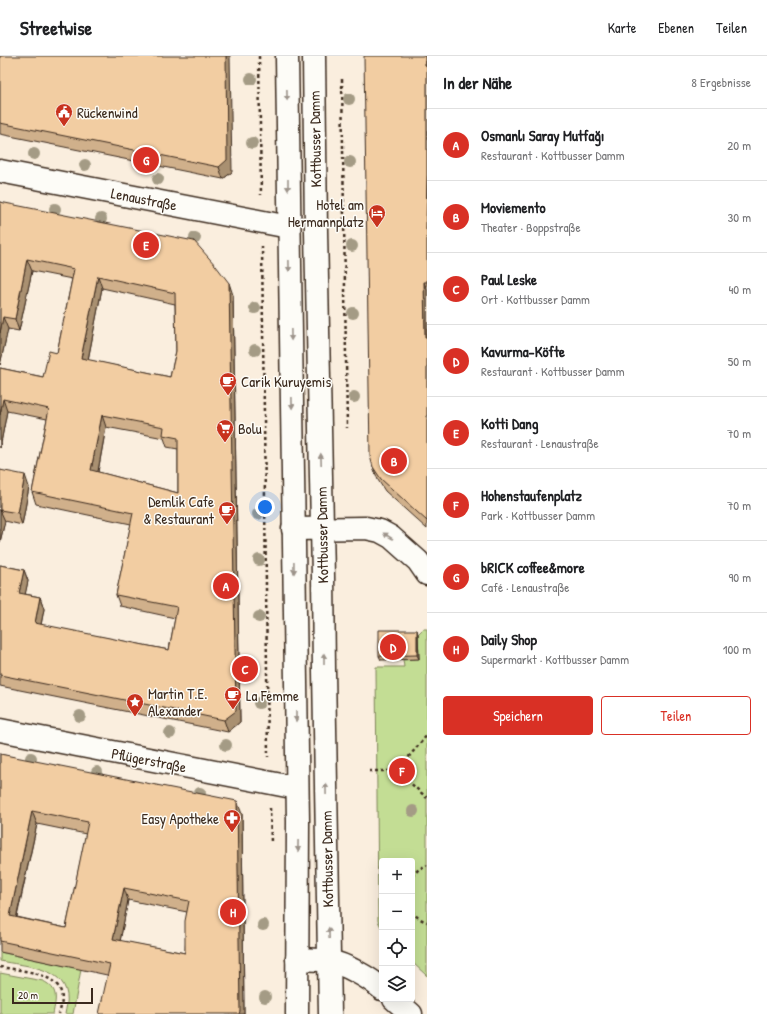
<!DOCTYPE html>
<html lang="de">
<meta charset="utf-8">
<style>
body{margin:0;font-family:"Patrick Hand",sans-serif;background:#f6f6f6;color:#202124}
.controls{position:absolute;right:12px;bottom:12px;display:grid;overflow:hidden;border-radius:4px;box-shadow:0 4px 16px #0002}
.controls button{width:36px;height:36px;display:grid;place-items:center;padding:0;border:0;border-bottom:1px solid #e0e0e0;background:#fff;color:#202124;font:20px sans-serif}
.scale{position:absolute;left:12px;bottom:10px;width:81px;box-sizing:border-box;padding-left:4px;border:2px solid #3b2a1e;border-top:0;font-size:11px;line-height:14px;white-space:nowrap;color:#3b2a1e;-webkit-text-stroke:3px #fdfcf7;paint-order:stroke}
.you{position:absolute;left:265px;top:451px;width:14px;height:14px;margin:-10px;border:3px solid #fff;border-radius:50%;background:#1a73e8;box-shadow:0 0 0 6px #1a73e833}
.badge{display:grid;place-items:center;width:26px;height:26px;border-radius:50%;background:#d93025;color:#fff;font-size:13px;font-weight:700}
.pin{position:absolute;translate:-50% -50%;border:2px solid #fff;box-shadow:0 1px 4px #0006}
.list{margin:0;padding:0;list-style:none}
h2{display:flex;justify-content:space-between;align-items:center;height:52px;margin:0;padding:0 16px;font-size:17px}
h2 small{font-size:13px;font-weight:400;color:#757577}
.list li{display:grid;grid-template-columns:26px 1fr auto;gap:12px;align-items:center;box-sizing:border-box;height:72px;padding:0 16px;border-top:1px solid #e0e0e0}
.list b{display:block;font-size:15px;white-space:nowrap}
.list p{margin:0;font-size:13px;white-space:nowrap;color:#757577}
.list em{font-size:13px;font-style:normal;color:#757577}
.actions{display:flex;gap:8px;padding:12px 16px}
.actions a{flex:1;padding:9px 0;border:1px solid #d93025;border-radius:4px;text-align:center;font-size:14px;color:#d93025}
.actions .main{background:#d93025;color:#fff}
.icon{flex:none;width:22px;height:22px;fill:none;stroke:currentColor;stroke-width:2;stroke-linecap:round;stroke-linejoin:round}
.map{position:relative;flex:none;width:427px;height:958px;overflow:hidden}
header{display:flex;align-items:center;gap:24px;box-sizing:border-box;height:56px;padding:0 20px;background:#fff;border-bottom:1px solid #e0e0e0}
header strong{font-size:19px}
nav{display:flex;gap:22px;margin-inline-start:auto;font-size:14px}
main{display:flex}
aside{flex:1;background:#fff}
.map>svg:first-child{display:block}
.green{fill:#c3dd94;stroke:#7f8459}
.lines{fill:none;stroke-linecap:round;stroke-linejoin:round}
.minor-casing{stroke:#3b2a1e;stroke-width:25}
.secondary-casing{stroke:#3b2a1e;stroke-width:25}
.path{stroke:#3b2a1e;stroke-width:2.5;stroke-dasharray:3 3;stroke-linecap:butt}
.minor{stroke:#fdfcf7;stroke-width:22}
.secondary{stroke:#fdfcf7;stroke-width:22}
.tree{fill:#a49b85}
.wall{fill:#d0b08b;stroke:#3b2a1e;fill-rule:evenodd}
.shaded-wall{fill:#a99071;stroke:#3b2a1e}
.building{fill:#f2cda2;stroke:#3b2a1e;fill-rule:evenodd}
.oneway{fill:#9c938a}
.labels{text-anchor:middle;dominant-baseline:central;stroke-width:3;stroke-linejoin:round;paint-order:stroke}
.poi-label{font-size:15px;fill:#3b2a1e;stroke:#fdfcf7;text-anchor:start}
.street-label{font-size:15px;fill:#3b2a1e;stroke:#fdfcf7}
</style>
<header>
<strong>Streetwise</strong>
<nav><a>Karte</a><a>Ebenen</a><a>Teilen</a></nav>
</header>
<main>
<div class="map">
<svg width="427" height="958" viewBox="0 0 427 958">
<rect width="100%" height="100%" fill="#faeede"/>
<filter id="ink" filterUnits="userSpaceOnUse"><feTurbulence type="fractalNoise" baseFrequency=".025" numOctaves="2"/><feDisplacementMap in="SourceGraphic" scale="8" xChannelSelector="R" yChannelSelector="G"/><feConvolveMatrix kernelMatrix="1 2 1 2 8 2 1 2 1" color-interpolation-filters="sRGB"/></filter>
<g filter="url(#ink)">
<path class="green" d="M423,573H427V920L412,906V805H382V873L378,865L376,611H404L403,604L418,603V578Z
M0,896L81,913L73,958H65C66,952 68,946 67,939C63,910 23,910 0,905Z
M0,917L43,925C59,933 56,943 53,958H0Z"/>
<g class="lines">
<g class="minor-casing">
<path id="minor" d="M0,115L289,171
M293,473L366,472L380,475L391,481L418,505L427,518
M0,674L297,732
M297,903C307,904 318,903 329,905C345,908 370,922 382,933
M394,943L411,958"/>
</g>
<g class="secondary-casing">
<path id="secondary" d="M287,0L298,766L297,958
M314,0L316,175L323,520L324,615L330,958"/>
</g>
<path class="path" d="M259,0L261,139
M342,23L347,372
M262,190L268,701
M369,715H397L427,742
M397,715L427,679
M270,752L271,787
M412,820L419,813L427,809
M412,855C415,860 421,864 427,866
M0,911C17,914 55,916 61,936C63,944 61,951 59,958"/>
<use href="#minor" class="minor"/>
<use href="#secondary" class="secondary"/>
</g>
<g class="tree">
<circle cx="251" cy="23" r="6"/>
<circle cx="349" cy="43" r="6"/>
<circle cx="252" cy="87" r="6"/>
<circle cx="34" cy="98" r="6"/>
<circle cx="350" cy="106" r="6"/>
<circle cx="85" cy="109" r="6"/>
<circle cx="158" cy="123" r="6"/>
<circle cx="55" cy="153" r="6"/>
<circle cx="101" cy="163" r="6"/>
<circle cx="195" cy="182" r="6"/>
<circle cx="352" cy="190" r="6"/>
<circle cx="255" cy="252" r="6"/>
<circle cx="353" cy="257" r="6"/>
<circle cx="255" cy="294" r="6"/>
<circle cx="354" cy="341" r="6"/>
<circle cx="258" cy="458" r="6"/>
<circle cx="259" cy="504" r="6"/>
<circle cx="259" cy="561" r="6"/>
<circle cx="259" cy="647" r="6"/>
<circle cx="80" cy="660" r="6"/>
<circle cx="170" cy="677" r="6"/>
<circle cx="226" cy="689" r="6"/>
<circle cx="31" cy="702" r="6"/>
<circle cx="97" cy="716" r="6"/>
<circle cx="200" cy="737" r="6"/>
<circle cx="413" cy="755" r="6"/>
<circle cx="263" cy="869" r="6"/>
<circle cx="265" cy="941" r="6"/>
</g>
<path class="wall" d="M0,0L232,116L223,123L0,78Z
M427,0V473L385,435L378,424L373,411Z
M0,146L233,239L240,666L228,676L0,630V509L24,514L28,525L25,538L40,541L44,553L41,569L169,594L175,562L120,550L116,539L131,468L36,448L32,436L47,363L7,355L0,392V312L43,321L57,297L72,223L32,215L19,275L8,273L0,309ZM102,232L175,248L176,295L170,321L88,304ZM106,371L164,382L167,391L178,393V437L98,416Z
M0,414L29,431L22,469L5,465L0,486Z
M418,578L419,603L381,604L379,600Z
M0,698L242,758L244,958L107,919L0,896ZM37,768L86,778L66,872L17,861ZM128,844L187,856L185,897L120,885Z"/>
<path class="shaded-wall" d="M226,0H230L232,116L223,123L219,111Z
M425,0H427V14L425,9Z
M427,120V178L426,174Z
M27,203L32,215L19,275L15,263Z
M98,220L102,232L86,314L81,302Z
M424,226L427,234V285L425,281Z
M229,227L233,239L240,666L228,676L224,664Z
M3,261L8,273L0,309V277Z
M3,343L7,355L0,392V359Z
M102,359L106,371L96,426L91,414Z
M25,419L29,431L22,469L18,457Z
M0,454L5,465L0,486Z
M24,514L28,525L23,549L19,537Z
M40,541L44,553L39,579L35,567Z
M417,574L418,578L419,603L417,599Z
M237,745L242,758L244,958H239Z
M32,755L37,768L14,872L10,860Z
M124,832L128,844L118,896L113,883Z"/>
<path class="building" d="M0,0H226L227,104L219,111L0,67Z
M364,0H425V9L427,10V120L426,174H427V226H424L425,281H427V465L381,423L373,411L370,400Z
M0,146L194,185L216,210L229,227L236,655L224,664L0,619V509L24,514L19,537L40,541L35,567L169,594L177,551L116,539L133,457L32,436L49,353L3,343L0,359V312L43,321L49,295L57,297L74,213L27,203L15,263L3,261L0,277ZM98,220L175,237L176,295L170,321L81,302ZM102,359L164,371L163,379L178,382V437L91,414Z
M0,414L25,419L18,457L0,454V455Z
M379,574H417V599L379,600Z
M0,698L237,745L240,955L239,958H99L110,908L0,885ZM32,755L88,766L66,872L10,860ZM124,832L189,845L185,865V897L113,883Z"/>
<defs><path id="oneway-solid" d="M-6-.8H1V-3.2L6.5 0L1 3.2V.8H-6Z"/></defs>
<g class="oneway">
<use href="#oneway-solid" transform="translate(287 39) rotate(89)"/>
<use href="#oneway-solid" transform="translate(288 129) rotate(90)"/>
<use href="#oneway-solid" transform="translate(289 210) rotate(89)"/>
<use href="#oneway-solid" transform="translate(291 279) rotate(89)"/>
<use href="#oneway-solid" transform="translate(292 347) rotate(89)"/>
<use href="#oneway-solid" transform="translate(321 403) rotate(-92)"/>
<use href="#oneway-solid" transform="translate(388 480) rotate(-148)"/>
<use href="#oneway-solid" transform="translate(294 512) rotate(89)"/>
<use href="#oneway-solid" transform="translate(324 603) rotate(-90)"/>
<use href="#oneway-solid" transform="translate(296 660) rotate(90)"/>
<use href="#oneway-solid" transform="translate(326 733) rotate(-91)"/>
<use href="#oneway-solid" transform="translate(298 790) rotate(91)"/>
<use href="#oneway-solid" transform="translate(329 877) rotate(-92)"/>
</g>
</g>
<defs>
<g id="civic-pin" transform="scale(0.9)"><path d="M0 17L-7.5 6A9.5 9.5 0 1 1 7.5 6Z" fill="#c8321e" stroke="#fdfcf7"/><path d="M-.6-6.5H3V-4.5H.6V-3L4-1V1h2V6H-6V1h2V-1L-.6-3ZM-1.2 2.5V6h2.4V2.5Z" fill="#fff"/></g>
<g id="hotel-pin" transform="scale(0.9)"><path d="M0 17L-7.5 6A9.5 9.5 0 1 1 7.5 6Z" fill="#c8321e" stroke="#fdfcf7"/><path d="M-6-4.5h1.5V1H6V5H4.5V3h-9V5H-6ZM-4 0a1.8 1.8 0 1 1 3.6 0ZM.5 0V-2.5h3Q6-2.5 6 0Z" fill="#fff"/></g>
<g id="cafe-pin" transform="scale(0.9)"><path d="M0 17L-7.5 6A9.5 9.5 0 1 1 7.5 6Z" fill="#c8321e" stroke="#fdfcf7"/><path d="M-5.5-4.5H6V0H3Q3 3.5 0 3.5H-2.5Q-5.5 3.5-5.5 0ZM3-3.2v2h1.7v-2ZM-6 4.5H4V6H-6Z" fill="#fff"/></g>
<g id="supermarket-pin" transform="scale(0.9)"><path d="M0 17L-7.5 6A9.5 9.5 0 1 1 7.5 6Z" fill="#c8321e" stroke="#fdfcf7"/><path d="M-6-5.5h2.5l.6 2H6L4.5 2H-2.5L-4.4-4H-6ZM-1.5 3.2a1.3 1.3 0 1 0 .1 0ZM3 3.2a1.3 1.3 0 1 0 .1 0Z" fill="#fff"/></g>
<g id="sight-pin" transform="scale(0.9)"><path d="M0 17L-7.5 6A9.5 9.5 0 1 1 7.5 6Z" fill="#c8321e" stroke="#fdfcf7"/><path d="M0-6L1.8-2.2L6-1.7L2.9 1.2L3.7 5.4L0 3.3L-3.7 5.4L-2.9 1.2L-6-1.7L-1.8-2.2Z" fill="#fff"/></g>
<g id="pharmacy-pin" transform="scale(0.9)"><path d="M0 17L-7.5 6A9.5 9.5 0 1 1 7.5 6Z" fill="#c8321e" stroke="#fdfcf7"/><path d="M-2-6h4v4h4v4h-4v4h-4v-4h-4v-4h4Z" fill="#fff"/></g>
</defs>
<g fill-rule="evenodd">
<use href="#civic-pin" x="64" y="56"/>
<use href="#hotel-pin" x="377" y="157"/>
<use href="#cafe-pin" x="228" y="325"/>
<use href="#supermarket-pin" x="225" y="372"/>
<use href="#cafe-pin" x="227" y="454"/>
<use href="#cafe-pin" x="233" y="639"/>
<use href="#sight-pin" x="135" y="646"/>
<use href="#pharmacy-pin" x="232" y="762"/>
</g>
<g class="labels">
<g class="poi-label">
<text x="77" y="56">Rückenwind</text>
<text x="364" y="148" text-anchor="end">Hotel am<tspan x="364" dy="17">Hermannplatz</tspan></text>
<text x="241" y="325">Carik Kuruyemis</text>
<text x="238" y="372">Bolu</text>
<text x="214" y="445" text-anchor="end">Demlik Cafe<tspan x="214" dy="17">&amp; Restaurant</tspan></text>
<text x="148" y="637">Martin T.E.<tspan x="148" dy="17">Alexander</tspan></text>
<text x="246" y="639">La Femme</text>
<text x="219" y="762" text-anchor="end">Easy Apotheke</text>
</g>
<g class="street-label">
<text transform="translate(315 83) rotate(-91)">Kottbusser Damm</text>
<text transform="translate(144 143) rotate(11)">Lenaustraße</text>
<text transform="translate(322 479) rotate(-91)">Kottbusser Damm</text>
<text transform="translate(149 704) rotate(11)">Pflügerstraße</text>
<text transform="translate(327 803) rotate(-91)">Kottbusser Damm</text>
</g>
</g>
</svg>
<div class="controls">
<button>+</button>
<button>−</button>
<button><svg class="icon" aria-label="locate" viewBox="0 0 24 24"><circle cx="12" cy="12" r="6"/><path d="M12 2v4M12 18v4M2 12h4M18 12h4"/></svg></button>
<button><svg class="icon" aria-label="layers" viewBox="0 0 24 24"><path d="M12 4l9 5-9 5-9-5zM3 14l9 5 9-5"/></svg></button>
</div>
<div class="scale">20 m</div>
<div class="you"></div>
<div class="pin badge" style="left:226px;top:530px">A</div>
<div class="pin badge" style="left:394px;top:405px">B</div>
<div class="pin badge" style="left:245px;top:613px">C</div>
<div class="pin badge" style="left:393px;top:591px">D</div>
<div class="pin badge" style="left:146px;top:189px">E</div>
<div class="pin badge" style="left:402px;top:715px">F</div>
<div class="pin badge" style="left:146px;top:104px">G</div>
<div class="pin badge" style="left:233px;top:856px">H</div>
</div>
<aside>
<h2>In der Nähe<small>8 Ergebnisse</small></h2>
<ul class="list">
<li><span class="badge">A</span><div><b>Osmanlı Saray Mutfağı</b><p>Restaurant · Kottbusser Damm</p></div><em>20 m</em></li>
<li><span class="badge">B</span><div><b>Moviemento</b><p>Theater · Boppstraße</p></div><em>30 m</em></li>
<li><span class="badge">C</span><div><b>Paul Leske</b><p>Ort · Kottbusser Damm</p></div><em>40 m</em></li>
<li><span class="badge">D</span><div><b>Kavurma-Köfte</b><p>Restaurant · Kottbusser Damm</p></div><em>50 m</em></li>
<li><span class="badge">E</span><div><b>Kotti Dang</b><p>Restaurant · Lenaustraße</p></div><em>70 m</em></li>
<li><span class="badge">F</span><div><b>Hohenstaufenplatz</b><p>Park · Kottbusser Damm</p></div><em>70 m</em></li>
<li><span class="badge">G</span><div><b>bRICK coffee&amp;more</b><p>Café · Lenaustraße</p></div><em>90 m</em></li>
<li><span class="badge">H</span><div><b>Daily Shop</b><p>Supermarkt · Kottbusser Damm</p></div><em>100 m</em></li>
</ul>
<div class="actions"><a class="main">Speichern</a><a>Teilen</a></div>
</aside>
</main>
